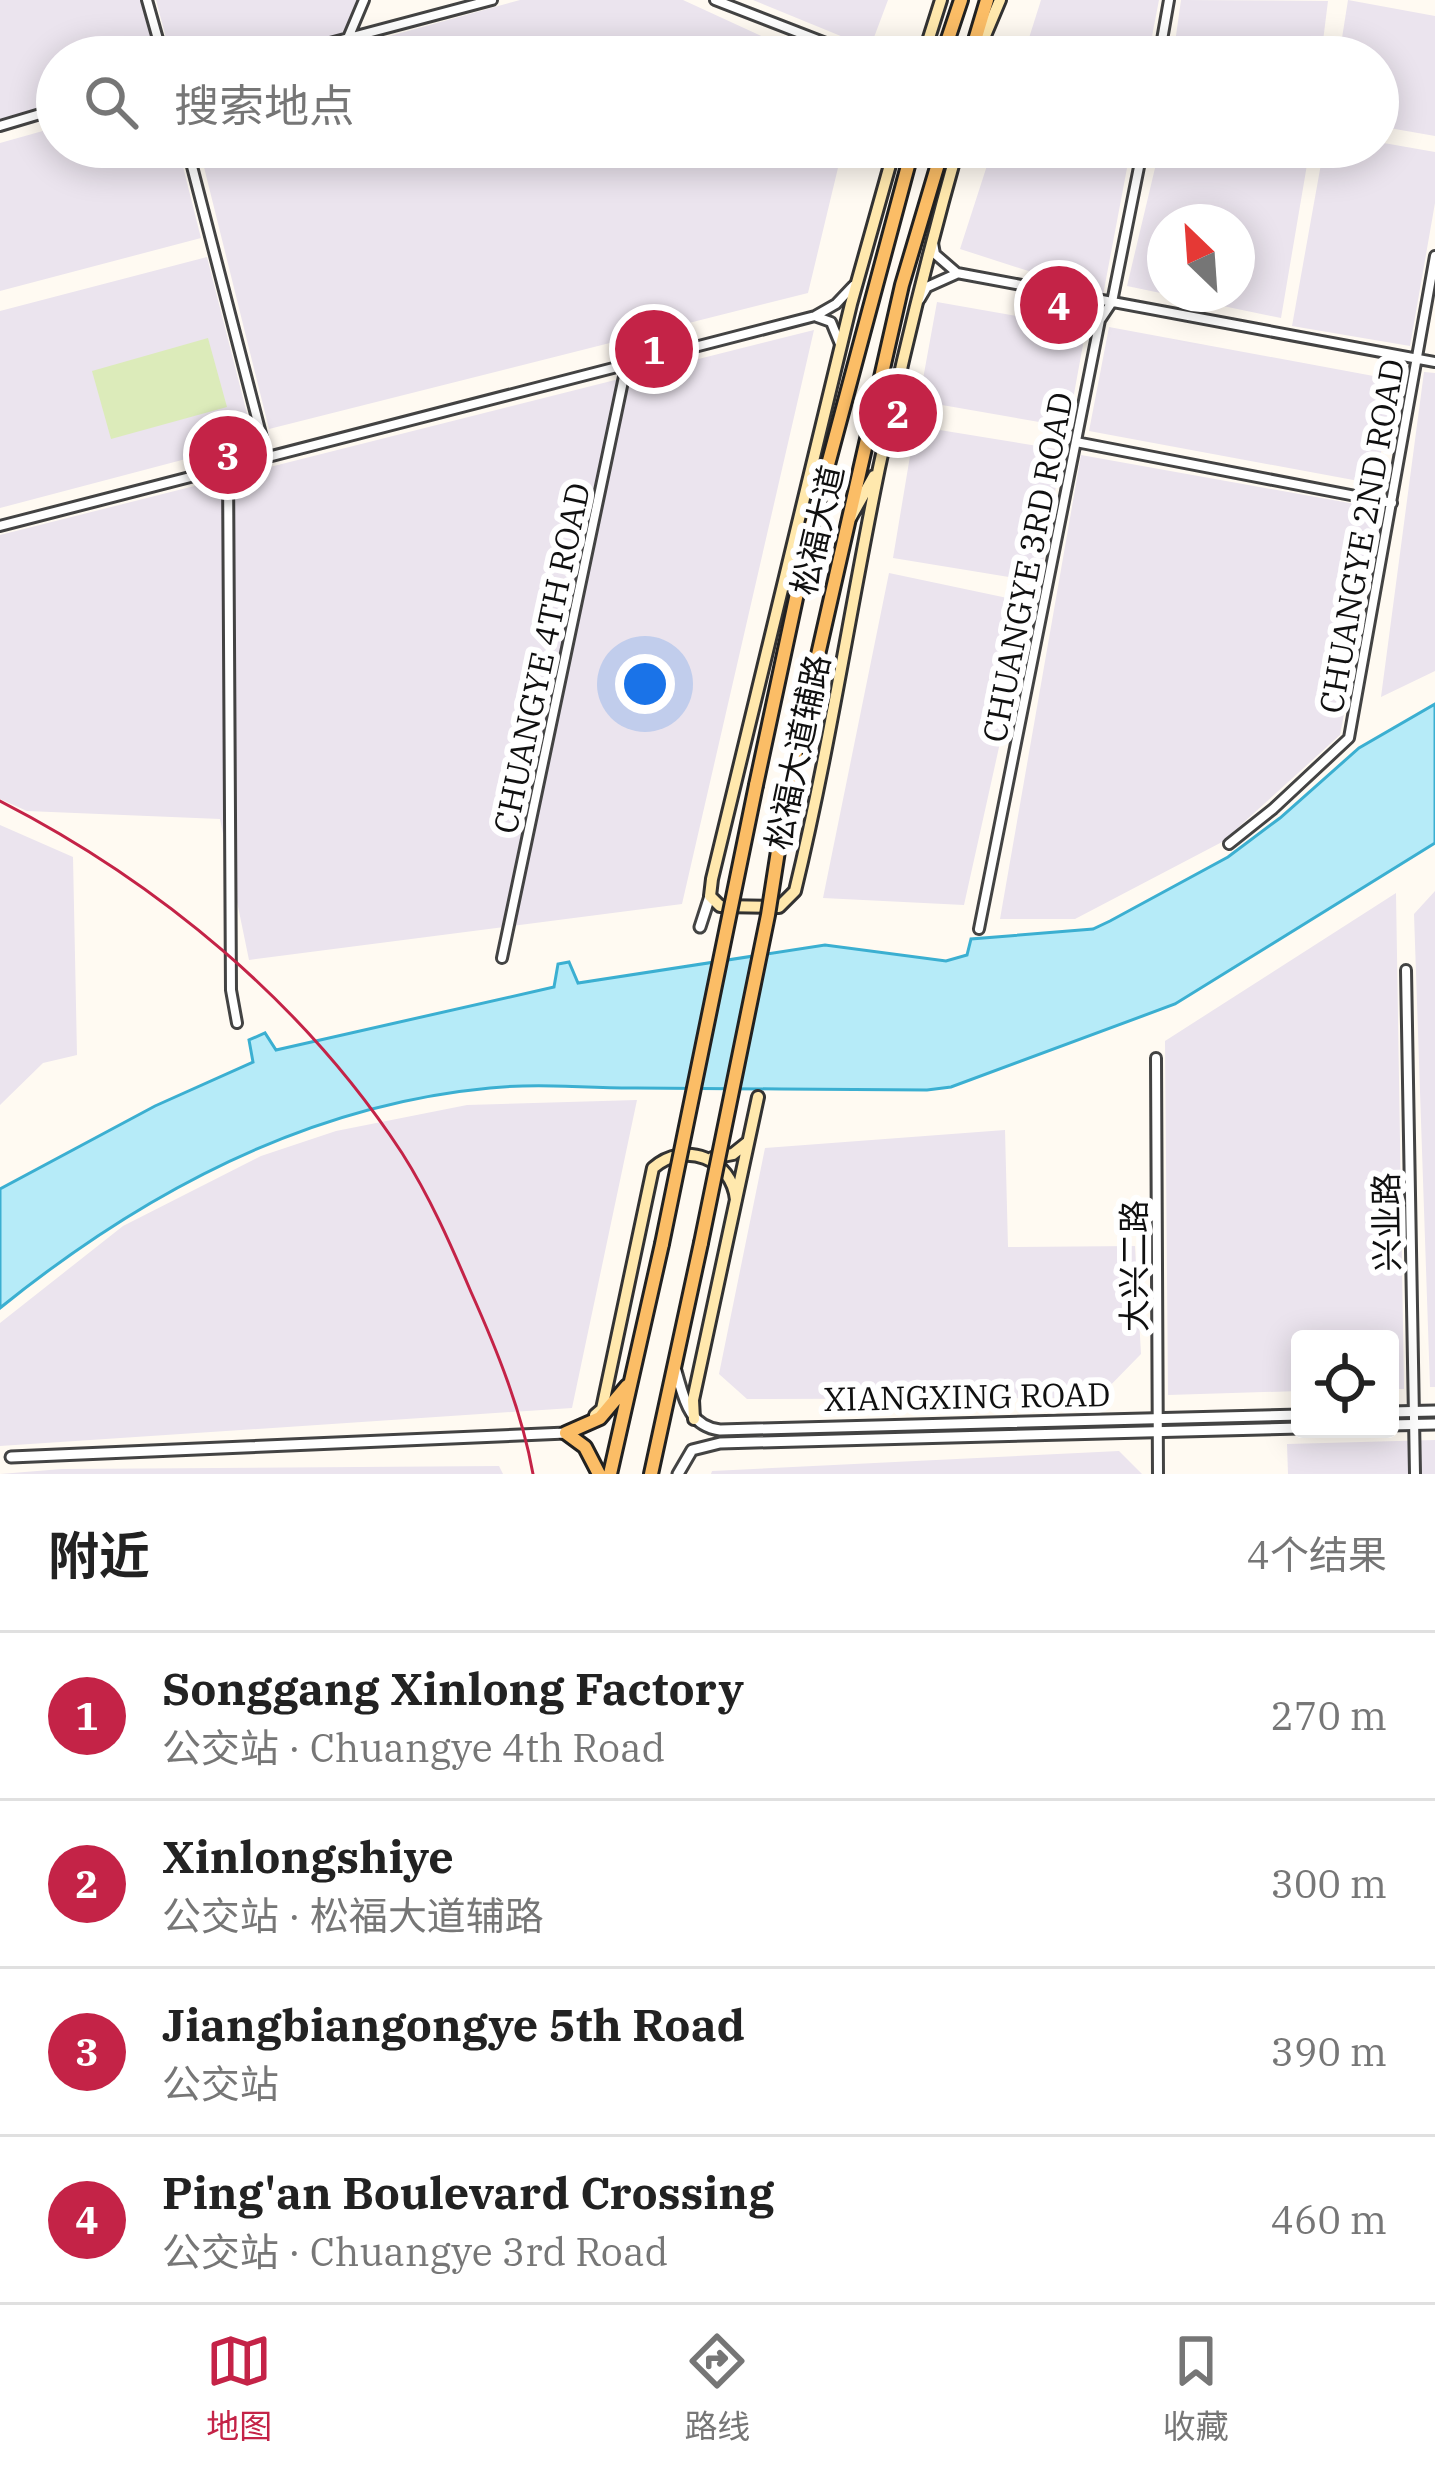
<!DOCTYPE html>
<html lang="zh">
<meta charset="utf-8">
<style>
body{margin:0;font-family:"IBM Plex Serif","Noto Sans SC",serif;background:#f2f2f2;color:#222}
.controls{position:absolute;right:36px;bottom:36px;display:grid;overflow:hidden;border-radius:12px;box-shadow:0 6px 30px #0003}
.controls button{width:108px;height:108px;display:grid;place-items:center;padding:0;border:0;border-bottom:3px solid #e0e0e0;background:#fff;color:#222;font:60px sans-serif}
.compass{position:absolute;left:1147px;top:204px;width:108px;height:108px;border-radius:50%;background:#fff;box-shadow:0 6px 30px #0003;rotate:335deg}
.you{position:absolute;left:645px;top:684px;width:42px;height:42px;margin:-30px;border:9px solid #fff;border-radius:50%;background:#1a73e8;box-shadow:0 0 0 18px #1a73e833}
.badge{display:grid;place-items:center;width:78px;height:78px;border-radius:50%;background:#c42347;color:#fff;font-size:39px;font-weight:700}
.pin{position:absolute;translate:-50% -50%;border:6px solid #fff;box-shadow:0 3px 12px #0006}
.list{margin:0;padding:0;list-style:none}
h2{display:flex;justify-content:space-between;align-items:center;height:156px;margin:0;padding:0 48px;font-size:51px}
h2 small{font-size:39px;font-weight:400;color:#767676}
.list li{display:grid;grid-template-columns:78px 1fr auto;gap:36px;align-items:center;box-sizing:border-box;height:168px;padding:0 48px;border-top:3px solid #e0e0e0}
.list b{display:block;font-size:45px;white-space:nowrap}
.list p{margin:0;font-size:39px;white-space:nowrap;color:#767676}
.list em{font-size:39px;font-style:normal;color:#767676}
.icon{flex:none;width:66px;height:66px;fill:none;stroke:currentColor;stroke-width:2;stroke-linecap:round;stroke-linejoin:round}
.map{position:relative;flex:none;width:1435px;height:1474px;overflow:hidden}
.search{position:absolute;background:#fff;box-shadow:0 6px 30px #0003;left:36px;right:36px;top:36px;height:132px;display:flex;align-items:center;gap:30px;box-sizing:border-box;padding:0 42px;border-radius:66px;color:#767676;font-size:45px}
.sheet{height:828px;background:#fff}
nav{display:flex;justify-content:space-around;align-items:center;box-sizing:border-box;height:168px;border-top:3px solid #e0e0e0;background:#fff;font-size:33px;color:#767676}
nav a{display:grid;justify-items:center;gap:6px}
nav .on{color:#c42347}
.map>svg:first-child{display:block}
.industrial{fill:#ebe4ee;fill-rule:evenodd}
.green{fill:#dcebba}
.water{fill:#b6ebf8;stroke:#3bafd1;stroke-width:3}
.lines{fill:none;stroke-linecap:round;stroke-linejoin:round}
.minor-casing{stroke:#434343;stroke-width:14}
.tertiary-casing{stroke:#434343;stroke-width:15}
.secondary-casing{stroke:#323232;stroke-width:16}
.primary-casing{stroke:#212121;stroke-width:18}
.minor{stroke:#fff;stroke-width:8}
.tertiary{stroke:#fff;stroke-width:9}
.secondary{stroke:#ffe8ad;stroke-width:10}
.primary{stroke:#fbbd66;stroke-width:12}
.rail{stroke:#c42347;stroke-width:3}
.primary-bridge-casing{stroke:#212121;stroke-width:18;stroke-linecap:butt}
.primary-bridge{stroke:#fbbd66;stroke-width:12}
.labels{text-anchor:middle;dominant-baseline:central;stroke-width:12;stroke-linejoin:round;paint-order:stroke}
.street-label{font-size:33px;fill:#101010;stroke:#fff}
</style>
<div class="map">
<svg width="1435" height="1474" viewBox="0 0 1435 1474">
<rect width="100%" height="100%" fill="#fffaf2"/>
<path class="industrial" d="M0,0H140L156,57H57V108L0,123Z
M156,0H359L345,33L246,57H171Z
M520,0H683L807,57H314Z
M753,0H888L870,48Z
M1041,0H1159L1148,57H1023Z
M1181,0L1328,1L1321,57H1173Z
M1348,0L1435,16V136L1378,126V57H1339Z
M57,127V147H178L201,238L0,291V143Z
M1378,142L1435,152V203L1410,346L1292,326L1324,147H1378Z
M199,147H843L808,293L269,429Z
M993,147H1131L1103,295L960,249Z
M1160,147H1310L1281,318L1127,286ZM1165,222H1237V294H1165Z
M207,257L254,441L0,508V311Z
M937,302L1086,328L1068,427L919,401Z
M1109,327L1395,380L1375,484L1089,431Z
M814,330L682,904L249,960L220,819L27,811L0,799V535Z
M1424,372L1435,373V671L1381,697Z
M915,426L1062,450L1040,582L893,558Z
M1081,455L1383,509L1340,735L1222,842L1075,919H1000Z
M889,573L1031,603L964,905L823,898Z
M0,825L73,857L77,1055L43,1063L0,1105Z
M1435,891V1387H1430L1414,914Z
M1396,893L1404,1389H1390V1339H1300V1391L1168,1395L1165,1041Z
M637,1100L572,1408L0,1446V1323L123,1226L261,1156L336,1131L467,1105Z
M1005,1130L1008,1247L1135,1246L1141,1354L1098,1398L747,1399L719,1374L765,1148Z
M1435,1440V1474H1288L1287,1444Z
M1119,1451L1142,1474H711L712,1471Z
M499,1466L503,1474H0L62,1469Z"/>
<path class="green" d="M208,338L227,407L111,439L92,371Z"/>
<path class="water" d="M1435,704V843L1175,1004L951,1087L927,1090C830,1089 733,1089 636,1088C588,1088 538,1083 490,1088C307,1105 141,1194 0,1308V1189L155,1106L253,1062L249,1040L265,1033L276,1050L554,987L558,964L569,962L578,983L825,945L946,961L967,955L971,939L1093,929L1110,921L1228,857L1280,818L1359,748Z"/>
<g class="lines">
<g class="minor-casing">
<path id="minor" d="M147,0L163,57
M715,0L862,57
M348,38L364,0
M277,57L492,0
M908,57L927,41
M1159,57L1169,0
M0,126L57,109
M187,147L267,457
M933,243L935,254L957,273L1435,362
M920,299L927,287L956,274
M817,317L831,322L840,344
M1076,442L1392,503
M228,467L231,990L237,1023
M0,526L815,316L836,304L853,286
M1229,844L1273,809L1349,738L1435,256
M979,929L1100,320L1112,302L1143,147
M502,958L626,367
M1406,970L1415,1474
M1156,1058L1158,1474"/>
</g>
<g class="tertiary-casing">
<path id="tertiary" d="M700,927L710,896
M676,1371C684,1398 688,1426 720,1430L1300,1415
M1390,1412L1435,1411
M1390,1425L1435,1424
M11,1457L566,1433
M678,1474L692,1450L720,1443L1300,1428"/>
</g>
<g class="secondary-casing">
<path id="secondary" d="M923,57L941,0
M976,57L1000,0
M895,147L851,304L712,879L710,896L720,906L779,907L795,891C829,751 850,609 879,468C902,360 928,253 958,147
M851,517L874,476
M712,1158L733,1154L748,1142
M595,1415L602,1409L653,1168C685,1140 732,1159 736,1200
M694,1419L693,1400L758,1097"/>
</g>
<g class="primary-casing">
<path id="primary" d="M942,57L961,0
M970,57L987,0
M756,785L811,528L913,147
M788,787L902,285L943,147
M566,1433L600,1418L627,1386
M566,1433L585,1447L599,1474
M610,1474L662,1244
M651,1474L701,1243"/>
</g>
<use href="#minor" class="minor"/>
<use href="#tertiary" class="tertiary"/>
<use href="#secondary" class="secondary"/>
<use href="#primary" class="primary"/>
<path class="rail" d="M0,801C158,882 304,1003 402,1153C430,1197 451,1245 471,1292C497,1350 522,1412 533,1474"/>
<g class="primary-bridge-casing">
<path id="primary-bridge" d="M701,1243L768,915L788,787
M662,1244L756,785"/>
</g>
<use href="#primary-bridge" class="primary-bridge"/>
</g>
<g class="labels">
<g class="street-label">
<text transform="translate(817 530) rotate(-77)">松福大道</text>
<text transform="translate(1361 536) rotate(-80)">CHUANGYE 2ND ROAD</text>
<text transform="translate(1027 567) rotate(-79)">CHUANGYE 3RD ROAD</text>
<text transform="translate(541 658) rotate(-78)">CHUANGYE 4TH ROAD</text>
<text transform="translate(797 752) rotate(-78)">松福大道辅路</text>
<text transform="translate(1386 1222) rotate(-91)">兴业路</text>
<text transform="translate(1133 1266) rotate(-90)">大兴二路</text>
<text transform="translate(967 1396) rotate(-1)">XIANGXING ROAD</text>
</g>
</g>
</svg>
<div class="controls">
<button><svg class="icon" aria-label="locate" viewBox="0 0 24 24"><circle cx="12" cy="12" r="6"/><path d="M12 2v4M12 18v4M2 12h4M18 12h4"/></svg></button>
</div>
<svg class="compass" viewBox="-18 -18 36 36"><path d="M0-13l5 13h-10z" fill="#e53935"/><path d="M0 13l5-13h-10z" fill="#767676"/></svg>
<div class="you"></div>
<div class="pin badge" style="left:654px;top:349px">1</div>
<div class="pin badge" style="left:898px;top:413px">2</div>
<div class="pin badge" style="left:228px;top:455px">3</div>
<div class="pin badge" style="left:1059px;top:305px">4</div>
<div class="search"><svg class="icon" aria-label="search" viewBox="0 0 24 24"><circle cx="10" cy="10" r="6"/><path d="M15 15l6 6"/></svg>搜索地点</div>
</div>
<section class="sheet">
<h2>附近<small>4个结果</small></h2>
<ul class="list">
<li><span class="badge">1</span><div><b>Songgang Xinlong Factory</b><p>公交站 · Chuangye 4th Road</p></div><em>270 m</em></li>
<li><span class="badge">2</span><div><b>Xinlongshiye</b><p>公交站 · 松福大道辅路</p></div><em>300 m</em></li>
<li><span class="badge">3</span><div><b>Jiangbiangongye 5th Road</b><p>公交站</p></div><em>390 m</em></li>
<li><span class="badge">4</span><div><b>Ping'an Boulevard Crossing</b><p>公交站 · Chuangye 3rd Road</p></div><em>460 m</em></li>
</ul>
</section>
<nav>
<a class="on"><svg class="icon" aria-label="map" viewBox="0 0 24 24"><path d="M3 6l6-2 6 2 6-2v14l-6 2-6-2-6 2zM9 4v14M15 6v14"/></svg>地图</a>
<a><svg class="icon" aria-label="directions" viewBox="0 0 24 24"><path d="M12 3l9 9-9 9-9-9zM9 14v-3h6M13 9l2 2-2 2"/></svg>路线</a>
<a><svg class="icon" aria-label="saved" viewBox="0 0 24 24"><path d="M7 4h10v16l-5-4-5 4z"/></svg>收藏</a>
</nav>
